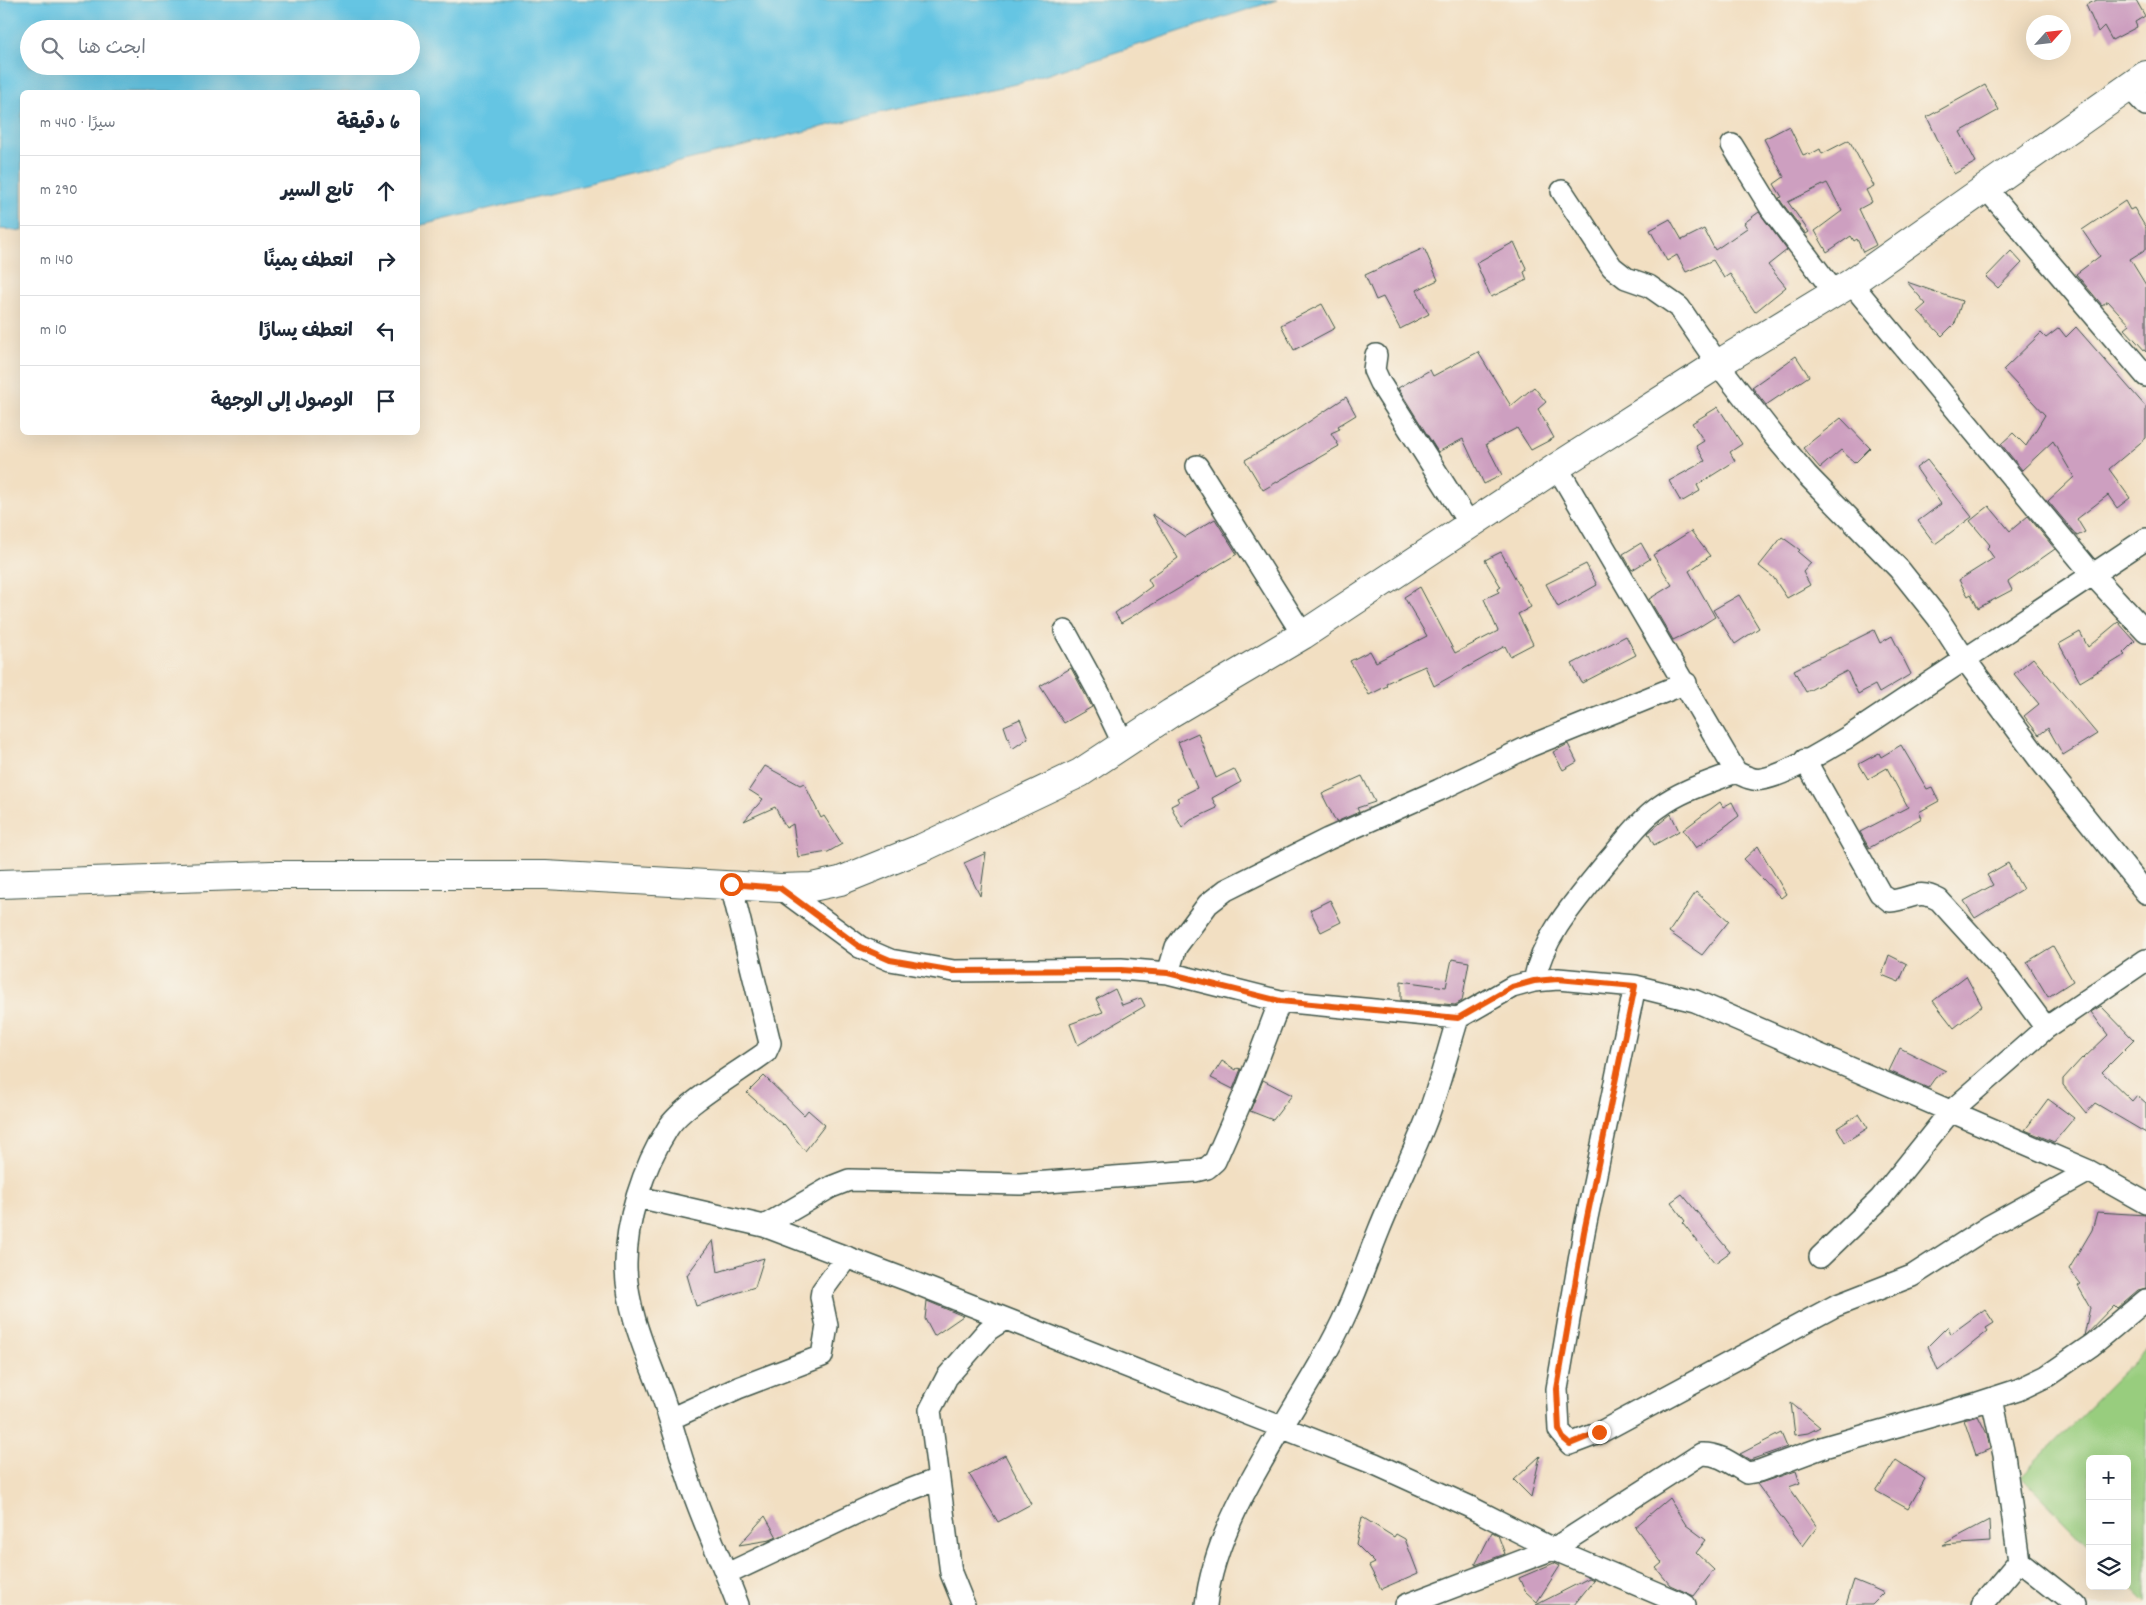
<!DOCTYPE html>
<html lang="ar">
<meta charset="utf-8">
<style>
body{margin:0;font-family:Dekko,"Playpen Sans Arabic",sans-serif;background:#f6f6f7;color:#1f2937;direction:rtl}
.controls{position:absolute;right:15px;bottom:15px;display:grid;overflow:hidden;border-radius:8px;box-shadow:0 5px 20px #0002}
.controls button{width:45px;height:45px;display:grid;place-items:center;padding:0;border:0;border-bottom:1px solid #e0e1e3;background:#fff;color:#1f2937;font:25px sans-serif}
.compass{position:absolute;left:2026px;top:15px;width:45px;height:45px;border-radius:50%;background:#fff;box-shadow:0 5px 20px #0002;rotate:63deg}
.stop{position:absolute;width:15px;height:15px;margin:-11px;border:4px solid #ea580c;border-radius:50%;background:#fff}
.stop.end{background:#ea580c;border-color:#fff;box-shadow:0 1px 5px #0008}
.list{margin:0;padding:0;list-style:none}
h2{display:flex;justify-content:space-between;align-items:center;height:65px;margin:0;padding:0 20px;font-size:21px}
h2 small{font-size:16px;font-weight:400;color:#747a83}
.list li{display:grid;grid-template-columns:32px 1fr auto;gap:15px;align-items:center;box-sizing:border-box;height:70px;padding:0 20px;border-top:1px solid #e0e1e3}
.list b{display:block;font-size:19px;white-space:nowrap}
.list em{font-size:16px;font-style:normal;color:#747a83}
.icon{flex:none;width:28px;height:28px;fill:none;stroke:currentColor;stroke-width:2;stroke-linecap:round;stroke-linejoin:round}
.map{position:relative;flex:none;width:2146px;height:1605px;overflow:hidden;direction:ltr}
.search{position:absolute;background:#fff;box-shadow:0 5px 20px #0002;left:20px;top:20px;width:400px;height:55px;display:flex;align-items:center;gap:12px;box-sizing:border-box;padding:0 18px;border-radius:28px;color:#747a83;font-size:19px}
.panel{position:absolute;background:#fff;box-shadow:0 5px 20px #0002;left:20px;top:90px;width:400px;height:345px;border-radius:8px;direction:rtl}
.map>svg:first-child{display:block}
.green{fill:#98cd7e;stroke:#5c8559}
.water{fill:#65c5e3;stroke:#42818c;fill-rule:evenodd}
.building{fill:#cd9fc0}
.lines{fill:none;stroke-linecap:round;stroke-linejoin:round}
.minor-casing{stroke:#3f5549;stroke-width:24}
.secondary-casing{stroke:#3f5549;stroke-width:30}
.minor{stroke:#fff;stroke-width:21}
.secondary{stroke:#fff;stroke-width:28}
.route{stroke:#ea580c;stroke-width:6}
</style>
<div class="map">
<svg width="2146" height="1605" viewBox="0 0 2146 1605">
<rect width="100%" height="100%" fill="#f7f3e8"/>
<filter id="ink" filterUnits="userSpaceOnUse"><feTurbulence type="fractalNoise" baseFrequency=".02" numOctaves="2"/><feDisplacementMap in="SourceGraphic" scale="10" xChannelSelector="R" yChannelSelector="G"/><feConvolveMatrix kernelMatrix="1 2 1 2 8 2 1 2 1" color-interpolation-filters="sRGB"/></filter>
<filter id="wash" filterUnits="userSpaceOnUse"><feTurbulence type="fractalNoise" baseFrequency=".0096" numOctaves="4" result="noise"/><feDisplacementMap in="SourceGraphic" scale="20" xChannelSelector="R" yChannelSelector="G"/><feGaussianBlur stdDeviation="1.12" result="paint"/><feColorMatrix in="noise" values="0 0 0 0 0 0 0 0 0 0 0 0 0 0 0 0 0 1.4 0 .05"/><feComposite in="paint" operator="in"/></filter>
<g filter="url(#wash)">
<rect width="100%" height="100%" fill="#f2dfc2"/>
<path class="green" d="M2146,1350V1603L2127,1584V1459H2090V1546L2021,1476Z"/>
<path class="water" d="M0,0H1277L1021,83L900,108L418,226V92H22V231L0,229ZM29,29H411V66H29Z"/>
<g id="blocks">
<path class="building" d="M2097,0H2136L2145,16L2135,22L2137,27L2112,40L2104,26L2098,32L2086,5Z
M1985,85L1999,110L1960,132L1976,162L1954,174L1927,117Z
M1789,126L1803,155L1808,153L1809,155L1820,149L1822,154L1849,140L1874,186L1866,190L1872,202L1859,209L1876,245L1863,252L1857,239L1854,241L1851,236L1827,252L1815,231L1842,211L1827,183L1788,202L1809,232L1806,234L1782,203L1779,198L1782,197L1774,184L1784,177L1764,139Z
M2125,201L2130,210L2134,208L2146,228V249L2130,259L2146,285V352L2125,329L2130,325L2108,301L2102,305L2076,274L2100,256L2082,230Z
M1759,212L1787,250L1768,265L1786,287L1755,312L1730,274L1724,278L1713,260L1686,272L1677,255L1667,261L1650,230L1670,219L1682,240L1704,229L1715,250L1747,228L1744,223Z
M1514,242L1527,270L1524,272L1527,280L1491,297L1476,263Z
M1424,248L1438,280L1417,290L1429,314L1400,329L1383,297L1376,300L1365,275Z
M2011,251L2022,263L1998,288L1986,277Z
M1907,282L1962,301L1955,323L1942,336L1918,311L1926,304Z
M1322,304L1335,328L1294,350L1281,325Z
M2076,327L2146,407V438L2109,469L2130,498L2117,508L2108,495L2077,519L2085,532L2077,536L2048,501L2074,477L2053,441L2022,470L2001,444L2013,433L2026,446L2045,415L2003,370L2041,333L2046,338L2059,328L2066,337Z
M1478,352L1511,406L1534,387L1546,402L1538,409L1554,438L1531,450L1517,428L1486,444L1502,475L1484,484L1463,439L1438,452L1398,388L1430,370L1433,376Z
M1796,356L1809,376L1766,405L1752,387Z
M1346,397L1356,415L1338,426L1340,429L1331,433L1339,446L1263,490L1245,460L1295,431Z
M1718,407L1742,444L1730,452L1735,461L1697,485L1700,491L1681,502L1669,481L1705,461L1696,446L1704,441L1692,423Z
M1841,418L1870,448L1855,463L1841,450L1820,468L1803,448Z
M1927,460L1972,517L1935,544L1918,521L1941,504L1916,468Z
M1989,506L2010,531L2028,516L2055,549L2008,582L2012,590L1978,608L1971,594L1968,596L1959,580L1994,558L1987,548L1990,545L1970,521Z
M1152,514L1185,537L1215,519L1237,554L1121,623L1115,613L1152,586L1148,579L1178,558Z
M1691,531L1710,556L1689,571L1715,617L1696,629L1673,640L1649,599L1672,585L1653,555Z
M1782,537L1800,550L1798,552L1811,563L1803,572L1810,585L1787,598L1773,577L1759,566Z
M1641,543L1650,559L1632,570L1623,554Z
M1501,552L1531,607L1518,614L1533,644L1510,656L1505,646L1434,686L1425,666L1386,683L1387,686L1369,695L1350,661L1370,651L1376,662L1427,636L1404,597L1420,587L1455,653L1498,631L1484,599L1499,592L1498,589L1501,587L1485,560Z
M1586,564L1597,585L1558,607L1546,584Z
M1739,595L1759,628L1735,644L1713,610Z
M2118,622L2135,641L2123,653L2125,655L2080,682L2059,644L2080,632L2088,647Z
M1874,630L1880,643L1892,636L1911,674L1879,693L1875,685L1858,694L1847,671L1806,692L1794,670Z
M1626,636L1636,655L1582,683L1572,664Z
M2033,658L2097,734L2063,755L2048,728L2039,735L2024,716L2039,704L2014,674Z
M1071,668L1092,707L1064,723L1040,686Z
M1020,719L1028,738L1012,749L1004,726Z
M1198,733L1216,778L1234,769L1241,782L1212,798L1217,808L1191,820L1182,828L1171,806L1179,802L1177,798L1197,788L1178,742Z
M1568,744L1577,762L1563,770L1553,752Z
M1901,745L1927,789L1932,787L1939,801L1919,812L1922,818L1869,848L1860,832L1908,807L1887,768L1868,779L1859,764L1879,753L1881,757Z
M765,766L800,785L804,783L821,818L824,816L842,844L828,852L798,857L793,824L786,828L775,807L744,821L763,799L749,790Z
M1362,776L1375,802L1357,808L1359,812L1336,822L1322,794Z
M1720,802L1723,807L1732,802L1739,816L1696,848L1683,830Z
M1671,814L1679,831L1654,845L1648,833Z
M1758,846L1786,894L1781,898L1744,859Z
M986,853L980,896L964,863Z
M2008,863L2023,889L1975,918L1964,901L1993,885L1987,875Z
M1696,892L1729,921L1702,955L1669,932Z
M1330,900L1341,922L1321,932L1310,910Z
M2053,946L2073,981L2048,997L2027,962Z
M1889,955L1907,964L1899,982L1882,975Z
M1452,959L1469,962L1462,1001L1455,1005L1401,1000V981L1446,987Z
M1966,976L1982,1006L1954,1028L1933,1001Z
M1115,989L1122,1005L1141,998L1145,1006L1078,1045L1070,1024L1103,1012L1096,999Z
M2101,1006L2134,1040L2102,1072L2132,1101L2137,1095L2146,1103V1133L2095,1103L2086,1113L2063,1085V1079L2082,1058L2083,1059L2108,1035L2091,1012Z
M1900,1048L1946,1071L1935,1078L1928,1088L1889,1071Z
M1222,1061L1236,1070L1237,1068L1241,1069L1233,1089L1211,1078Z
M764,1076L804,1115L808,1110L825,1125L805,1151L784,1124L783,1125L747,1093Z
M1263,1080L1292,1095L1273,1120L1250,1111Z
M2048,1099L2074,1118L2054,1142L2025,1130Z
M1859,1114L1868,1128L1845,1142L1837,1128Z
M1682,1194L1730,1252L1715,1263L1683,1223L1685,1221L1671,1202Z
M2097,1212L2146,1215V1288L2138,1290L2117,1308L2114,1305L2084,1336L2090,1307L2078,1286L2081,1284L2069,1269L2092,1230Z
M713,1240L718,1272L764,1258L755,1287L696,1306L687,1275Z
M927,1301L963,1316L934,1336L925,1319Z
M1985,1309L1994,1323L1986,1328L1988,1331L1938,1371L1928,1346L1948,1326L1951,1334Z
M1791,1403L1820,1427L1808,1433L1795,1435Z
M1978,1416L1987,1434L1990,1449L1976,1455L1964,1420Z
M1781,1433L1787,1447L1750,1460L1740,1454Z
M1005,1455L1031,1504L998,1522L969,1474Z
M1540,1456L1531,1497L1514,1480Z
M1896,1460L1925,1479L1908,1509L1876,1491Z
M1796,1471L1800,1483L1789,1487L1817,1527L1803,1546L1757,1484Z
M1669,1498L1686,1525L1706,1540L1696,1553L1714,1570L1694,1596L1670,1585L1656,1568L1662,1563L1635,1527Z
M765,1516L777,1537L770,1540L739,1545Z
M1362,1517L1394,1537L1396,1534L1405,1539L1418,1573L1381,1589L1369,1566L1375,1563L1356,1544Z
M1989,1520L1990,1542L1942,1545Z
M1492,1532L1498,1535L1505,1554L1475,1565Z
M1554,1563L1560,1566L1537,1602L1525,1591L1519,1578Z
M1589,1578L1594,1580L1574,1605H1536Z
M1854,1580L1871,1587L1884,1593L1872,1605H1846Z"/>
</g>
</g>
<g filter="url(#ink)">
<use href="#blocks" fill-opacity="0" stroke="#3f5549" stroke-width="1"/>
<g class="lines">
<g class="minor-casing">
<path id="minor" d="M2128,86L2146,105
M1732,145L1772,210L1835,293
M1985,187L2146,376
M1562,191L1612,267L1626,278L1649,286L1679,307L1718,364L1774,436L1807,475L1899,569L1938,618L1964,658L2039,759L2146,893
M1851,283L2092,574L2146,632
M1376,355L1374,370L1380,383L1470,525
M1197,466L1303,635
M1557,467L1736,772C1744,776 1753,781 1762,779C1787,775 1825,750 1848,737L2146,539
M1065,631L1099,693L1123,743
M1805,760L1880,893L1890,901C1912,899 1917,888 1939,900L2006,974L2046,1028
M731,885L770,1043L766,1052C741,1071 683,1104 668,1128C643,1167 625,1223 626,1268C627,1312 647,1355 662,1395C674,1430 683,1466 696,1500C709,1535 725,1570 738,1605
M780,888L860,947L890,960L954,971L1121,969L1168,973L1280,1001L1458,1018L1512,987L1534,981L1558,979L1635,986L1695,1001L2089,1171L2146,1203
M1168,973L1176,947L1208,904L1226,890L1328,839L1439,790L1530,746L1686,683
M1534,981C1543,935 1579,897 1607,862C1624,843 1639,821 1659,807C1682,790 1710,782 1736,772
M1635,986L1584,1232L1557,1389L1559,1430L1570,1444L1599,1433L1835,1306L1912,1276L1988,1227L2089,1171
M638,1197L764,1226L907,1280L1375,1464L1468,1506L1553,1549L1685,1605
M764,1226L831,1187L849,1180L1020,1184L1195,1171L1207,1168L1215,1161L1247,1088L1280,1001
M1820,1257L1880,1199L1950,1112L2046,1028L2146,960
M1992,1399L2004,1455L2019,1561L2075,1605
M670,1419L738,1388L822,1356L827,1326L821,1297L822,1291L847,1257
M727,1574L886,1499L938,1479
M964,1605L951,1573L930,1410L947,1377L988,1330L1005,1319
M1206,1605C1217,1504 1306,1404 1347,1311C1359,1285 1368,1257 1379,1230C1393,1195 1410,1161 1424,1126C1438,1092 1447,1053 1458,1018
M1406,1605L1553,1549L1701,1454C1719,1453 1732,1464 1747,1473L1759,1471L1824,1447L1978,1403L2018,1390L2047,1376L2092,1345L2146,1300
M1982,1605L2019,1561"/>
</g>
<g class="secondary-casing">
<path id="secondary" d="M0,884L272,875H545L780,888L812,887L840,881L922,848L1080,773L1171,713L1303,635L1557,467L1718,364L1851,283L2146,75"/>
</g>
<use href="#minor" class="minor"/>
<use href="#secondary" class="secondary"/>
</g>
</g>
<g class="lines" filter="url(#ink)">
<path class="route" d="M731,884L780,888L860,947L890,960L954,971L1121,970L1168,973L1280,1001L1458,1018L1512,987L1534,981L1558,979L1635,986L1584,1232L1557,1389L1559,1430L1563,1438L1570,1444L1599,1432"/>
</g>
</svg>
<div class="controls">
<button>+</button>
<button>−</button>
<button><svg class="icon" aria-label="layers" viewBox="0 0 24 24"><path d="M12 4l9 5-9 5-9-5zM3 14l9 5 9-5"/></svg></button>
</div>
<svg class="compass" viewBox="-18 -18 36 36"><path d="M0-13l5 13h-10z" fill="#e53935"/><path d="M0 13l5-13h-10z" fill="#747a83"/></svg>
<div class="stop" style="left:731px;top:884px"></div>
<div class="stop end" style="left:1599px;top:1432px"></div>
<div class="search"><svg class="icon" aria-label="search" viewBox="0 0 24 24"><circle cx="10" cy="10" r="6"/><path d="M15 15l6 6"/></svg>ابحث هنا</div>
<section class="panel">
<h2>6 دقيقة<small>سيرًا · 440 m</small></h2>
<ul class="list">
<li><svg class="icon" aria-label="ahead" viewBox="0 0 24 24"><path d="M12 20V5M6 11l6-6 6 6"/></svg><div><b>تابع السير</b></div><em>290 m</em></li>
<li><svg class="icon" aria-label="right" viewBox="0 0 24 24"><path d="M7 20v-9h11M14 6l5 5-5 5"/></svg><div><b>انعطف يمينًا</b></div><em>140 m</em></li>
<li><svg class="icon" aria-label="left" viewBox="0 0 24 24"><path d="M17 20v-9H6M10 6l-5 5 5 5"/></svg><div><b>انعطف يسارًا</b></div><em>10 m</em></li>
<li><svg class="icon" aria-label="arrive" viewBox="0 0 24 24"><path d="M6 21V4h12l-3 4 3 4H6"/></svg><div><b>الوصول إلى الوجهة</b></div></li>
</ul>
</section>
</div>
